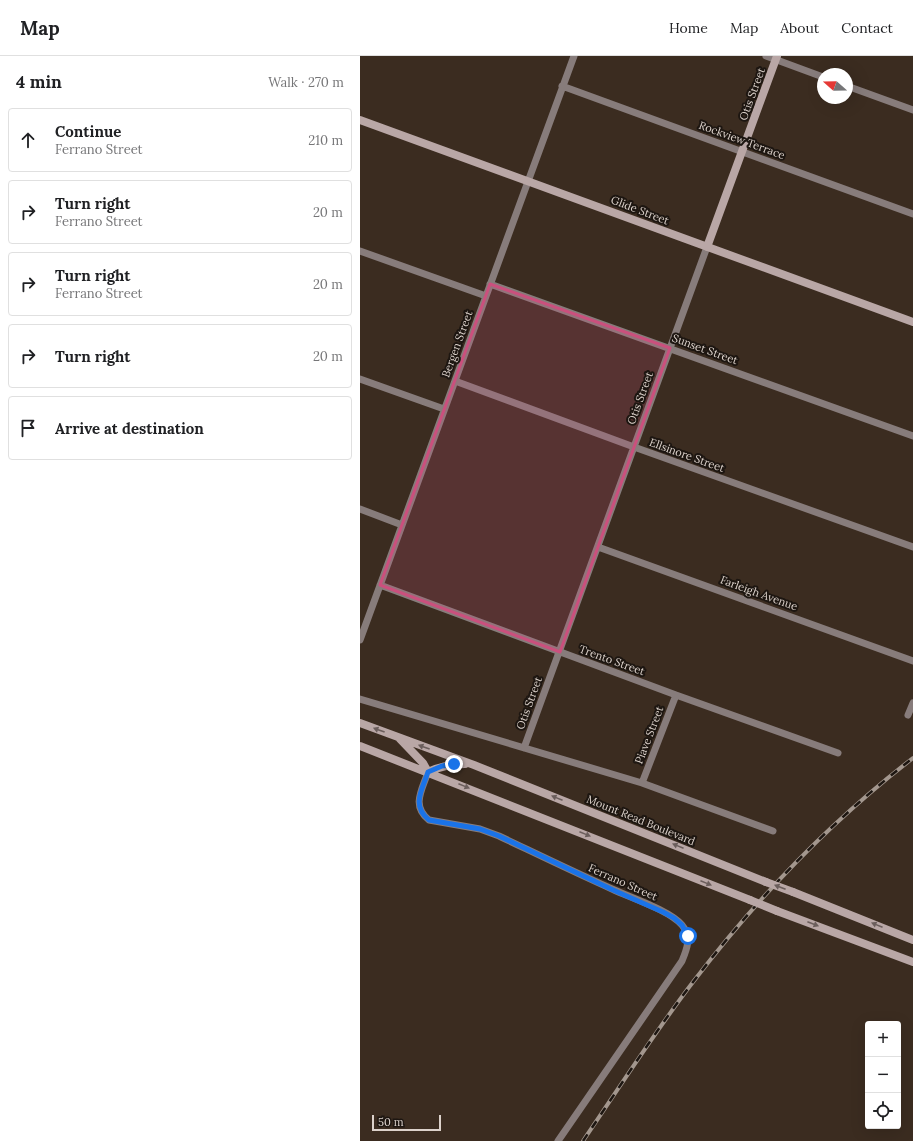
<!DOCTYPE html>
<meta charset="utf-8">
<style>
body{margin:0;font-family:Lora,serif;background:#f6f6f6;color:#202124}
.controls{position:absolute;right:12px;bottom:12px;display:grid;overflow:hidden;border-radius:4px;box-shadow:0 4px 16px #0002}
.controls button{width:36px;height:36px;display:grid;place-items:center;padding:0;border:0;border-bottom:1px solid #e0e0e0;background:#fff;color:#202124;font:20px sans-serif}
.compass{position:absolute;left:457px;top:12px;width:36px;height:36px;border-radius:50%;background:#fff;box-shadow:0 4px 16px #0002;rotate:290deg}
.scale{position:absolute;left:12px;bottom:10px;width:69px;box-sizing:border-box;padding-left:4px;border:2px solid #dcd2cb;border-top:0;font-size:11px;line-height:14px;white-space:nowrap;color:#dcd2cb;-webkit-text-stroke:3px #1d1611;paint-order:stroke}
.stop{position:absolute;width:12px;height:12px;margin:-9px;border:3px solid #1a73e8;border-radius:50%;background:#fff}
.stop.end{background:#1a73e8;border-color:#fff;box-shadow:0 1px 4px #0008}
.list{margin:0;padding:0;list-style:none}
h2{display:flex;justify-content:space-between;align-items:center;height:52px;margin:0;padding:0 16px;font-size:17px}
h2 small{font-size:13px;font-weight:400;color:#757577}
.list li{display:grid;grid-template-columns:26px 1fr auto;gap:12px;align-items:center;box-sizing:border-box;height:64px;margin:0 8px 8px;padding:0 8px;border:1px solid #e0e0e0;border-radius:4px}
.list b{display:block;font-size:15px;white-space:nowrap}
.list p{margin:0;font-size:13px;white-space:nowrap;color:#757577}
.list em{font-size:13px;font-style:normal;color:#757577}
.icon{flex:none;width:22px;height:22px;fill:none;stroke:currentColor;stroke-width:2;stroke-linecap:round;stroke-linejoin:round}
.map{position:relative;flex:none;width:553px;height:1085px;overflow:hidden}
header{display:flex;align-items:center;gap:24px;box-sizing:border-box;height:56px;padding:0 20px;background:#fff;border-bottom:1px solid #e0e0e0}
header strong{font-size:19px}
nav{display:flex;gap:22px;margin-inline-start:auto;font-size:14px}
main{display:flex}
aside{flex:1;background:#fff}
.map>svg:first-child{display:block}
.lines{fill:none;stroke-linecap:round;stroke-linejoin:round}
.street{stroke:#877c7b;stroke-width:7}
.secondary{stroke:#b9a7a6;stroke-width:8}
.rail-casing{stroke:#a3978e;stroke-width:4}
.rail{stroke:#1d1611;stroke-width:2.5;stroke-dasharray:8;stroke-linecap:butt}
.secondary-bridge{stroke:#b9a7a6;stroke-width:8}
.oneway{fill:#6b5e5c}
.route{stroke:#1a73e8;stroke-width:5}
.marked{fill:#ca507d;fill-opacity:0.2;stroke:#ca507d;stroke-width:3;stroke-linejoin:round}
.labels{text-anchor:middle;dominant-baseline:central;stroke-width:4;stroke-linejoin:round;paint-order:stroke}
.street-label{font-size:11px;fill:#dcd2cb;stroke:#1d1611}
</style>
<header>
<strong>Map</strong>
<nav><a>Home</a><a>Map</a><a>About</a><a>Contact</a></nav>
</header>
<main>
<aside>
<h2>4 min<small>Walk · 270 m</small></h2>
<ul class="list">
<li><svg class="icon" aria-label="ahead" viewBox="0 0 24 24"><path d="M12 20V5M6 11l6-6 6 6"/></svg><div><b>Continue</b><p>Ferrano Street</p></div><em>210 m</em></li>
<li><svg class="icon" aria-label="right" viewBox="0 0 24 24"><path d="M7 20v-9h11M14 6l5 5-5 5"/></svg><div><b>Turn right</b><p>Ferrano Street</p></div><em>20 m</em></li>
<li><svg class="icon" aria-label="right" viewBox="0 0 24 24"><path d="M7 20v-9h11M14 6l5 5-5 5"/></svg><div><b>Turn right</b><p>Ferrano Street</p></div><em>20 m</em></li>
<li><svg class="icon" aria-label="right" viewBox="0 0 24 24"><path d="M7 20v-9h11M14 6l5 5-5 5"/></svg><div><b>Turn right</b></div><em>20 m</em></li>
<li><svg class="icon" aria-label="arrive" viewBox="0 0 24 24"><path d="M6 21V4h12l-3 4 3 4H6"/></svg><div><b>Arrive at destination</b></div></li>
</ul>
</aside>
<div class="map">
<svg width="553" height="1085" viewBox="0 0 553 1085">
<rect width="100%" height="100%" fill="#3b2c20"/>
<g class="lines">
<path class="street" d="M406,0L463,21
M202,30L553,158
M487,30L553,54
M0,195L126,240
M130,228L553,380
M0,323L84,353
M95,325L274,391L553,491
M0,453L42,469
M238,491L553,605
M20,529L316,639L478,697
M0,584L214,0
M0,643L282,727L413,775
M548,659L553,647
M164,692L347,191
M68,716C62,734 51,750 69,764L120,773L139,780C177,798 214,816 252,833C271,842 309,854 322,869C332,881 327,893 322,905L198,1085
M282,727L316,639"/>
<path class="secondary" d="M0,64L553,266
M347,191L417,0
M0,667L114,709L406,826
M40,683L63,707L68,716
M0,690L390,844
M68,716C81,710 91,708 105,708
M433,836L553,884
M417,855L553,906"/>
<g class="rail-casing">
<path id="rail" d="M223,1085C259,1032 294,977 333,926C397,842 470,766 553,702"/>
</g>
<use href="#rail" class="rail"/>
<path class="secondary-bridge" d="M406,826L433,836
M390,844L417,855"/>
</g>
<defs><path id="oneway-solid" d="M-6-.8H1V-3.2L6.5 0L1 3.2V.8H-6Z"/></defs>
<g class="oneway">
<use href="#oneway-solid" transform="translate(19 674) rotate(-160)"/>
<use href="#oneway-solid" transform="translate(64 691) rotate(-160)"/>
<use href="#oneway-solid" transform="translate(104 730) rotate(22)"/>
<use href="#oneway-solid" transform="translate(197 742) rotate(-158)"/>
<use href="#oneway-solid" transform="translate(225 778) rotate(22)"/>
<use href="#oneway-solid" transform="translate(318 790) rotate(-158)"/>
<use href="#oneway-solid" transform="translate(346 827) rotate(22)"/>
<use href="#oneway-solid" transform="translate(420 831) rotate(-159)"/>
<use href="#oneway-solid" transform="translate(453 868) rotate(21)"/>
<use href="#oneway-solid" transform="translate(517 869) rotate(-158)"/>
</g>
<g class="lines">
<path class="route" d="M94,708L82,710L68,716C62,734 51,750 69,764L120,773L139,780L253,834L303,856L314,862L322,869L328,880"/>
</g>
<path class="marked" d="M130,228L310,292L200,596L20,529Z"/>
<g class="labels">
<g class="street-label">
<text transform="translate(392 38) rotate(-70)">Otis Street</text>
<text transform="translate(382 84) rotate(20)">Rockview Terrace</text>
<text transform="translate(280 154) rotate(21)">Glide Street</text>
<text transform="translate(97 288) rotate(-70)">Bergen Street</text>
<text transform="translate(345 293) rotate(20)">Sunset Street</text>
<text transform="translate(280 342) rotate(-70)">Otis Street</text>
<text transform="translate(327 399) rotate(20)">Ellsinore Street</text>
<text transform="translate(399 537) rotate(20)">Farleigh Avenue</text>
<text transform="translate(252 604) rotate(20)">Trento Street</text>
<text transform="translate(169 647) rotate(-70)">Otis Street</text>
<text transform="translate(289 679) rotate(-69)">Piave Street</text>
<text transform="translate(281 764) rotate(22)">Mount Read Boulevard</text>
<text transform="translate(263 826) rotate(24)">Ferrano Street</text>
</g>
</g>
</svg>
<div class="controls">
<button>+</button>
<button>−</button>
<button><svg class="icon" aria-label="locate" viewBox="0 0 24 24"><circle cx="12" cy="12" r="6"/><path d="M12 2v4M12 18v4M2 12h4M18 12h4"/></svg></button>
</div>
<svg class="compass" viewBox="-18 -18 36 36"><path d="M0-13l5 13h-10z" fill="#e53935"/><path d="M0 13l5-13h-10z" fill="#757577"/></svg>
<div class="scale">50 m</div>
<div class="stop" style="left:328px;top:880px"></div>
<div class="stop end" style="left:94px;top:708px"></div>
</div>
</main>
